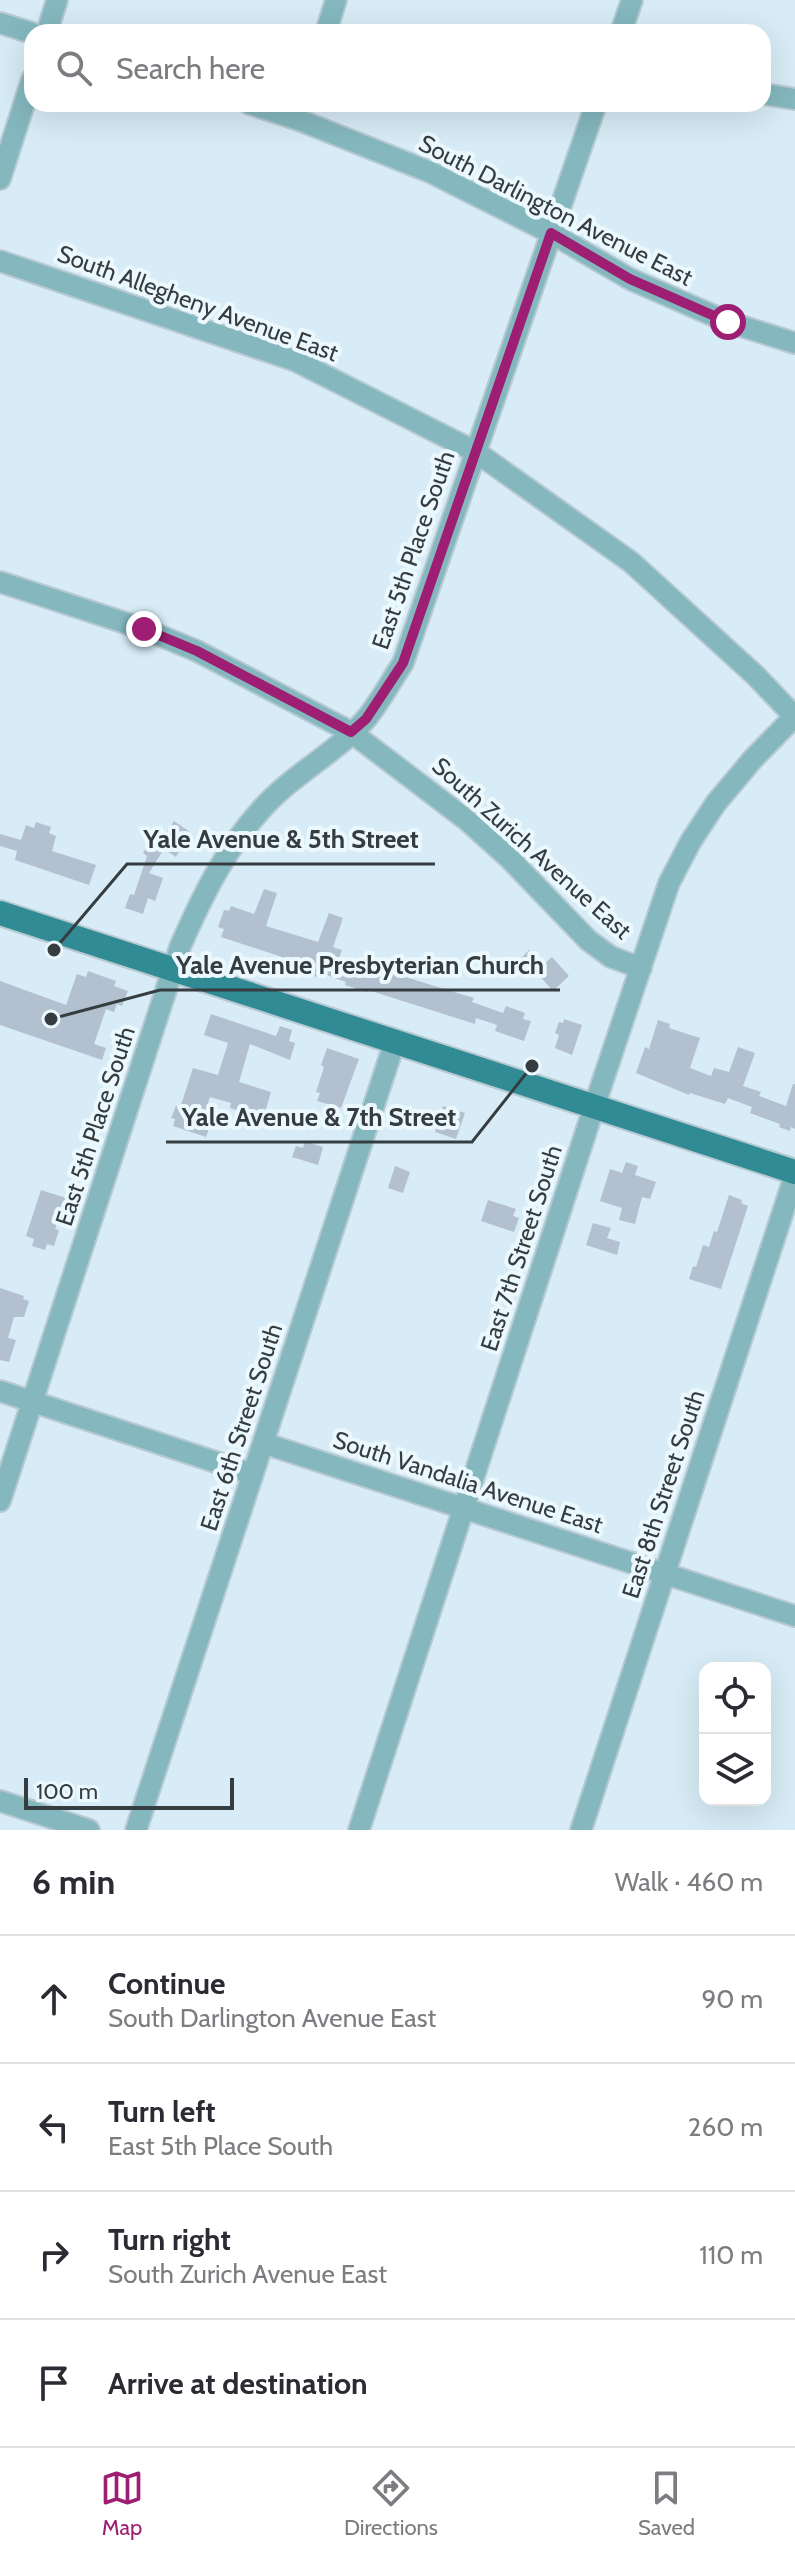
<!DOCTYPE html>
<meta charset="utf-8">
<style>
body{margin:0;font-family:Cabin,sans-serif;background:#f7f7f7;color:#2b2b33}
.controls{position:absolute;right:24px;bottom:24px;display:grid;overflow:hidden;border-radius:16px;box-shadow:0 8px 32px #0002}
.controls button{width:72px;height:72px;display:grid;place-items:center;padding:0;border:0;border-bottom:2px solid #e1e1e2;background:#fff;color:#2b2b33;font:40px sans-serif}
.scale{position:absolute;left:24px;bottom:20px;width:210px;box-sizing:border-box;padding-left:8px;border:4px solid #353d41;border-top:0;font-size:22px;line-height:28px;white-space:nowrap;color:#353d41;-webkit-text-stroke:6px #ebf8fe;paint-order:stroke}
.stop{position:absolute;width:24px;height:24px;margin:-18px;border:6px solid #9d1e72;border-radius:50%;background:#fff}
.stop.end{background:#9d1e72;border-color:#fff;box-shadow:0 2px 8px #0008}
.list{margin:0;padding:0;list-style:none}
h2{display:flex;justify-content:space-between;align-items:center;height:104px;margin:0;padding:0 32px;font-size:34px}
h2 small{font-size:26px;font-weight:400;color:#7c7c81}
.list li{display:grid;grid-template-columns:52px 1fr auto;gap:24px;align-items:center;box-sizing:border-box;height:128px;padding:0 32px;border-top:2px solid #e1e1e2}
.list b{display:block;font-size:30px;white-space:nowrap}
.list p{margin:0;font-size:26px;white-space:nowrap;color:#7c7c81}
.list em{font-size:26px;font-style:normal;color:#7c7c81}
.icon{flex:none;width:44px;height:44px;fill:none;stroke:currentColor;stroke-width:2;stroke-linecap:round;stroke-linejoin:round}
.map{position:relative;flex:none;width:795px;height:1830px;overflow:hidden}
.search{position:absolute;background:#fff;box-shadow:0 8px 32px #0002;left:24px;right:24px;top:24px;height:88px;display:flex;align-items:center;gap:20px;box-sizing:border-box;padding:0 28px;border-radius:24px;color:#7c7c81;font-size:30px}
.sheet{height:616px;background:#fff}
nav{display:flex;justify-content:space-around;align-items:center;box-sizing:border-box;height:112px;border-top:2px solid #e1e1e2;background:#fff;font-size:22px;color:#7c7c81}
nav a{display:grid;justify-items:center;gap:4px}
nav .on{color:#9d1e72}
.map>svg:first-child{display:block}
.building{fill:#b3c0cf}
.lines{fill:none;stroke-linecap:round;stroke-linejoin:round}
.minor-casing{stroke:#b7c9d2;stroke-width:24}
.major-casing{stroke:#b7c9d2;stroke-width:28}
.minor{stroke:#84b8be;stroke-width:20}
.major{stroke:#318b94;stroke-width:24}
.route{stroke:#9d1e72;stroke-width:10}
.labels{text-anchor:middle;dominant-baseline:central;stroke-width:8;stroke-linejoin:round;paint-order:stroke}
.street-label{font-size:24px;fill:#353d41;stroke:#ebf8fe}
.leader{fill:none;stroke:#353d41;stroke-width:3}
.callout-dot{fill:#353d41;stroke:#ebf8fe;stroke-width:3}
.callout-label{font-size:26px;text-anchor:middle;font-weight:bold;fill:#353d41;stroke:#ebf8fe;stroke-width:8;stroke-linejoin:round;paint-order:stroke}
</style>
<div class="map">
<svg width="795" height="1830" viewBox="0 0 795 1830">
<rect width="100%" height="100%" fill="#d7ecf6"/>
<path class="building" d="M174,821L190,832L176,857L158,845Z
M36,822L51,827L49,833L56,836L52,851L96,865L89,885L15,860L17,851L0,846V834L21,840L26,825L34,828Z
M150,843L162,852L149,873L163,878L155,901L148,898L143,914L125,908L130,894L134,895L147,856L143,853Z
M264,889L277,893L266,926L318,942L329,913L343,918L333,947L342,950L338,961L391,978L393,973L444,989L474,998L472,1002L503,1013L506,1006L525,1013L523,1019L531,1021L524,1041L495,1031L497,1025L476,1018L475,1024L368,990L367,992L345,985L346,982L321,973L320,978L300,971L302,966L279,956L221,937L224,929L218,927L224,910L229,911L231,906L254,914Z
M529,950L544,964L552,957L569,976L553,991L537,973L533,976L519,960Z
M88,971L116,981L114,986L128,991L122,1006L117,1004L114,1012L106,1009L94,1044L106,1048L102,1060L0,1025V981L66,1005L77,974L86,977Z
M211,1014L276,1036L280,1026L292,1030L289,1041L295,1043L290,1060L250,1044L239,1082L271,1092L263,1119L230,1108L231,1103L210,1097L202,1123L210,1126L206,1137L173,1126L175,1119L171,1118L176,1106L180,1108L183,1099L193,1068L218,1075L228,1043L204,1035Z
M564,1019L582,1025L572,1055L555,1048L559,1035L555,1033L559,1022L563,1023Z
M658,1020L670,1024L669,1028L700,1038L690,1068L711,1076L714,1068L729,1072L738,1047L755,1053L743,1086L761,1092L759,1096L786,1106L793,1084H795V1129L791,1127L790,1131L779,1127L780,1124L750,1113L752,1107L728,1098L725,1104L690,1093L689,1095L636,1073L645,1047L649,1049Z
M327,1048L359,1059L341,1108L317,1101L320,1093L316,1092L324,1067L321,1065Z
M443,1106L465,1113L456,1139L435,1132Z
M305,1141L323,1147L318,1165L292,1157L296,1146L303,1148Z
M626,1162L638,1166L635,1175L656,1182L650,1199L642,1197L635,1224L619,1220L622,1208L600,1201L610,1169L622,1173Z
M395,1166L410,1172L403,1193L388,1188Z
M41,1190L66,1198L55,1229L59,1230L54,1246L47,1244L45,1250L32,1246L34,1239L26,1236Z
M729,1195L742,1200L741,1203L748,1206L721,1289L689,1279L693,1266L696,1267L703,1245L709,1247L714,1231L717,1232Z
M488,1200L516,1209L513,1216L519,1218L514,1232L481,1221Z
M593,1223L611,1228L607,1238L620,1242L617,1255L586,1245Z
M0,1288L24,1296L23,1299L29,1301L24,1317H14L8,1338L16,1340L9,1362L0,1360Z"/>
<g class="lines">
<g class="minor-casing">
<path id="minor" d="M0,23L32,33
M47,32L57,0
M326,32L336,0
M621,32L632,0
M763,94L795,99
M250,104L299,120L430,172L551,233L630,279L728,322L795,343
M0,179L32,79
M0,261L296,361L476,452L631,562L756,676L795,717
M0,582L144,629L197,651L351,732L468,821L509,858L588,940L611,957L641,968
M0,1391L252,1474
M263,1443L795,1616
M0,1501L180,947C201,899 224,851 260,811C291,775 335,754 366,719C380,702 391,681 403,663L596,104
M0,1801L89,1830
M136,1830L395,1041
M359,1830L594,1107L669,883L691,841L716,803L753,759L795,716
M581,1830L795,1175"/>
</g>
<g class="major-casing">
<path id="major" d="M0,913L795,1172"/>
</g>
<use href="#minor" class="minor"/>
<use href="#major" class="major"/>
</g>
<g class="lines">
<path class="route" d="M144,629L197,651L351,732L366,719L403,663L551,233L630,279L728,322"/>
</g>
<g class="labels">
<g class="street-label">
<text transform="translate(556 210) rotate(27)">South Darlington Avenue East</text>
<text transform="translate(198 303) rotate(20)">South Allegheny Avenue East</text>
<text transform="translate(413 550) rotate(-71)">East 5th Place South</text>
<text transform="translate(532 848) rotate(42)">South Zurich Avenue East</text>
<text transform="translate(95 1126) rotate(-72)">East 5th Place South</text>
<text transform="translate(521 1248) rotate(-72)">East 7th Street South</text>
<text transform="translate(241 1427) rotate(-72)">East 6th Street South</text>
<text transform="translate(468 1482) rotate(18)">South Vandalia Avenue East</text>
<text transform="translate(663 1494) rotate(-72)">East 8th Street South</text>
</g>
</g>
<path class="leader" d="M54 950L127 864H435M51 1019L160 990H560M532 1066L472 1142H166"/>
<g class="callout-dot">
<circle cx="54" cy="950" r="8"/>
<circle cx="51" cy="1019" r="8"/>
<circle cx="532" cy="1066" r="8"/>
</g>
<g class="callout-label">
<text x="281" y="848">Yale Avenue &amp; 5th Street</text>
<text x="360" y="974">Yale Avenue Presbyterian Church</text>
<text x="319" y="1126">Yale Avenue &amp; 7th Street</text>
</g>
</svg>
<div class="controls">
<button><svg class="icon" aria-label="locate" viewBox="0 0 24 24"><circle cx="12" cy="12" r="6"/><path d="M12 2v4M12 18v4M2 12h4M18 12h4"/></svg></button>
<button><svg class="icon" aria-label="layers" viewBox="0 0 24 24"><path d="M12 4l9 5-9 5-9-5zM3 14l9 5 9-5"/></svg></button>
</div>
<div class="scale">100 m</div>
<div class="stop" style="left:728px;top:322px"></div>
<div class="stop end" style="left:144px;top:629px"></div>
<div class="search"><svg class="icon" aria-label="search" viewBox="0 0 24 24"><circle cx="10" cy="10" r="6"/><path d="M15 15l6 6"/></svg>Search here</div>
</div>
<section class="sheet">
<h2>6 min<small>Walk · 460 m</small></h2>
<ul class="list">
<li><svg class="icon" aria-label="ahead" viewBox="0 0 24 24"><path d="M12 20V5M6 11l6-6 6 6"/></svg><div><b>Continue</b><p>South Darlington Avenue East</p></div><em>90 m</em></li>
<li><svg class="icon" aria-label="left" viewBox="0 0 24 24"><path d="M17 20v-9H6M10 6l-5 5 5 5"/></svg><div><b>Turn left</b><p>East 5th Place South</p></div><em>260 m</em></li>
<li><svg class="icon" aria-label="right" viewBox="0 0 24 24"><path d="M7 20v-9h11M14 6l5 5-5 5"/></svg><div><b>Turn right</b><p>South Zurich Avenue East</p></div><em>110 m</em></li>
<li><svg class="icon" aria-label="arrive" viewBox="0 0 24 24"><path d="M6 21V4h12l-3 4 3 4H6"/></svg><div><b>Arrive at destination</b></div></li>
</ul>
</section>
<nav>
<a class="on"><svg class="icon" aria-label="map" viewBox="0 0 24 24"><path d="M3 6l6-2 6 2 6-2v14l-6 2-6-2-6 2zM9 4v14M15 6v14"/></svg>Map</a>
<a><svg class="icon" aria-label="directions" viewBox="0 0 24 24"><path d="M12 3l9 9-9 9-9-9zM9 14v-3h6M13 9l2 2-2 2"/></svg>Directions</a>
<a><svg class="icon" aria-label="saved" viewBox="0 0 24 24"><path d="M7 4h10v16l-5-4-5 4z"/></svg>Saved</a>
</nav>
